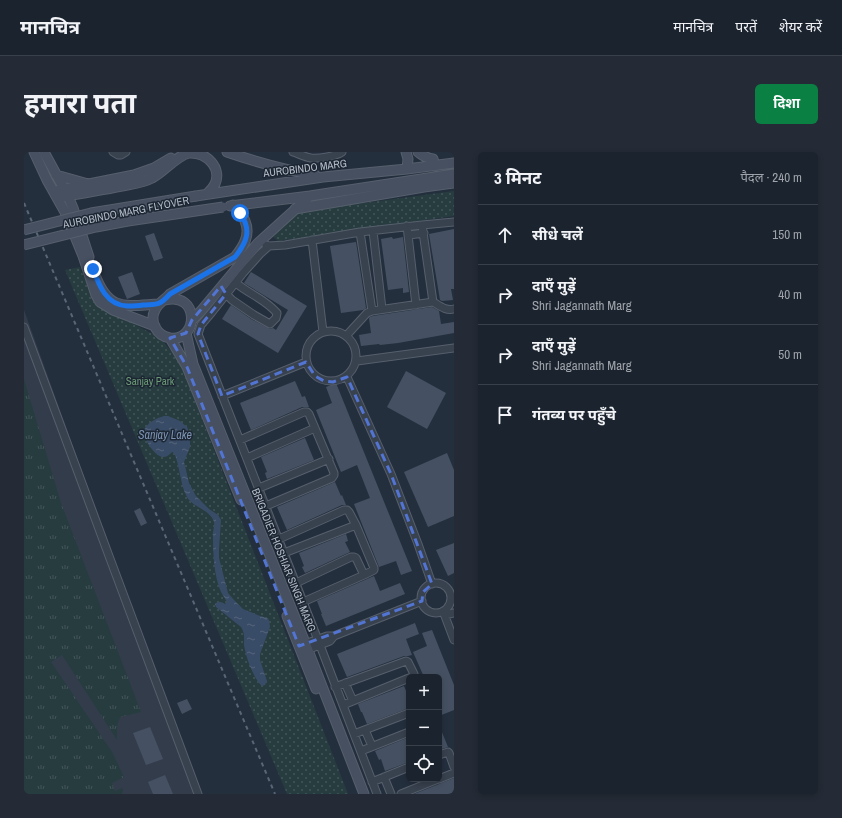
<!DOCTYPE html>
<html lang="hi">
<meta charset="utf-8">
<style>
body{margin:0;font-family:"Archivo Narrow","Noto Sans Devanagari",sans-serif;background:#242b36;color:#f1f3f6}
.controls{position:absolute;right:12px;bottom:12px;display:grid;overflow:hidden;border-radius:6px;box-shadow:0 2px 6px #0003}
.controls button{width:36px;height:36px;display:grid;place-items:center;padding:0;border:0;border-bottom:1px solid #39404a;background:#1b232e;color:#f1f3f6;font:20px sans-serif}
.stop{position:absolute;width:12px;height:12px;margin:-9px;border:3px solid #1a73e8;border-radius:50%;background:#fff}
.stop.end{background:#1a73e8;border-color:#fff;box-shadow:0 1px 4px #0008}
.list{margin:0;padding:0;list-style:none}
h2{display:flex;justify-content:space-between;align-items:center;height:52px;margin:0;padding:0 16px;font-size:17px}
h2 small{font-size:13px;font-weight:400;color:#a0a4aa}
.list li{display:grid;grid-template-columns:26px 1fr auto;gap:12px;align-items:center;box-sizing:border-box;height:60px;padding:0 16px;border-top:1px solid #39404a}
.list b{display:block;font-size:15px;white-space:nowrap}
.list p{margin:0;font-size:13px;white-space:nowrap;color:#a0a4aa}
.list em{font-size:13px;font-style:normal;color:#a0a4aa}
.icon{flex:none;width:22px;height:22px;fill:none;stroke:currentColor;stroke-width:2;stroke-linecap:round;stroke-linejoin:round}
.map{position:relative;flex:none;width:430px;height:642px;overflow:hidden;border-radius:6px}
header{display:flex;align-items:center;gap:24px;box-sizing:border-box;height:56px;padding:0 20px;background:#1b232e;border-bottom:1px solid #39404a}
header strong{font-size:19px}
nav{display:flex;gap:22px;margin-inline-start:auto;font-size:14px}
.intro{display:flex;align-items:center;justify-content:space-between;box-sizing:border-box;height:96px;padding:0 24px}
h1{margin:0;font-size:28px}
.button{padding:10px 18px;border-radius:6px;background:#0b8043;color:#fff;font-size:14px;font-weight:700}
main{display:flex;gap:24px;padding:0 24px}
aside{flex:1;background:#1b232e;border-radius:6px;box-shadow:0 2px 6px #0003}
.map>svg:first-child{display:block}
.airport{fill:#323c4b}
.grass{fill:url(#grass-tufts)}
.park{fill:url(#park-dots)}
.water{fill:url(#water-ripples)}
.building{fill:#455162}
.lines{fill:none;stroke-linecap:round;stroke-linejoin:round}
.street-casing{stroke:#565f6c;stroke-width:9}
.secondary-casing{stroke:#565f6c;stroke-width:11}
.street{stroke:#38414e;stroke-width:7}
.secondary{stroke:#465061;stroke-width:9}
.rail{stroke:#5a6575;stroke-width:2;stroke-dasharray:4 4;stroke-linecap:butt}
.secondary-bridge-casing{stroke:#565f6c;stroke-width:11;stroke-linecap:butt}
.secondary-bridge{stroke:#465061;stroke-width:9}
.route{stroke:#1a73e8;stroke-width:5}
.marked{fill:none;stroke:#5274d3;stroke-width:3;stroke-dasharray:8 5;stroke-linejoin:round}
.labels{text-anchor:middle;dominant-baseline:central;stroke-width:3;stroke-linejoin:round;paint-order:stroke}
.street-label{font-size:11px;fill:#b4bcc9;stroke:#1d2633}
.park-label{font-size:11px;fill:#6b9a76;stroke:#1d2633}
.water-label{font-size:12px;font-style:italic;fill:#7c92b1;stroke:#1d2633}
</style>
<header>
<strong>मानचित्र</strong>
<nav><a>मानचित्र</a><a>परतें</a><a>शेयर करें</a></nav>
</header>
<div class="intro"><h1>हमारा पता</h1><a class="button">दिशा</a></div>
<main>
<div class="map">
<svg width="430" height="642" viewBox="0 0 430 642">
<defs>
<pattern id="grass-tufts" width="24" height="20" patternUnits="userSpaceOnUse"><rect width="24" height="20" fill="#263c3f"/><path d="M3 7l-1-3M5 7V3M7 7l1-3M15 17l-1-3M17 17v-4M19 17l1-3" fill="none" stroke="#435659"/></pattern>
<pattern id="park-dots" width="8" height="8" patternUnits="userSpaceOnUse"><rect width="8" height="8" fill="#263c3f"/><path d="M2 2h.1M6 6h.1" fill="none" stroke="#435659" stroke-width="1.8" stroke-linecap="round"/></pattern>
<pattern id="water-ripples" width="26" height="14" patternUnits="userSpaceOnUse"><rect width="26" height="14" fill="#394c67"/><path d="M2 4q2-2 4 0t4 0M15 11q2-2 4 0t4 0" fill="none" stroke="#53647b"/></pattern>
</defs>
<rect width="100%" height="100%" fill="#242f3e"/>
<path class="airport" d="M0,158L174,642H0Z"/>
<path class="grass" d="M0,227L37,351L117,560L96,565L93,574V588L38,503L27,510L88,600L100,625L88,631L91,639L99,636L98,642H0Z"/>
<path class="park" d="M430,39V64L254,89L248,84L273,60Z
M56,115L71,152L90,161L136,186L155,208L324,642H263L41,118Z"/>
<path class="water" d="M140,264H144L156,269L163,275L165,280L166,284V295L160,310L165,331L172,344L185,357L194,363L197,368L195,397V406L204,441L210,448L219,457L236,464L243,466L245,468L246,475L236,502V508L243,529L241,533L238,534C229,526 222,505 220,493C220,487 221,481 217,475L192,455L191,452C194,449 198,450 201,452L203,450C201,447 199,443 197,440C190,424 189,402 189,385C188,380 191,375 190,370C186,357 169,356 163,345C156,333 156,313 150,301L148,300C146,302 143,305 140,305C132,306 119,287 120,279C122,271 133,266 140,264Z"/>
<path class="building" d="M430,77V137H427L429,148L418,149L416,148L405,82Z
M130,81L139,106L130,109L121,84Z
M368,85L369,87L379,85L385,140L379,141V136L364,138L357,87Z
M332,90L342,156L339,158L317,161L306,94Z
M108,120L116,142L103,147L94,125Z
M227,120L283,154L254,201L198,167L207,153L227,167L244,176L246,177L249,176L252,178L264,158L220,131Z
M408,155L415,159L417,172L430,170V181L374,191L356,193L355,192L337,194L335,183L347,181L345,166L346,165L349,164Z
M382,219L422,241L403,277L363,255Z
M271,229L278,245L281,244L285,255H278L227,278L216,251Z
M312,231L388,419L377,423L372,409L355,415L330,352L346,346L333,313L317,320L292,258L308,251L302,235Z
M281,286L290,308L243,327L241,321L243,320L237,305Z
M423,301L430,318V364L404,375L380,320Z
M311,330L317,344L318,343L322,353H318L263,378L253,355Z
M116,356L123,371L117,374L110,359Z
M322,382L324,389L321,390L326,400L281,421L278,415L280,414L275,401Z
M430,391V421L424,424L412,398Z
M350,424L356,439L376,431L381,442L302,474L297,462H298L293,449Z
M391,471L395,482L382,487L388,503L384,504H380L323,525L313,502Z
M408,478L430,533V558L415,564V525H400L389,500L403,494L398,481Z
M380,534L385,546V556L343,572L338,560H337L334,552Z
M163,547L168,557L158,562L153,551Z
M415,573L424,595L415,598Z
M126,575L139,607L122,613L109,581Z
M385,585V610L361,619L357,607L355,608L351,599Z
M141,623L149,642H129L124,630Z
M430,626V642H390Z"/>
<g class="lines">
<g class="street-casing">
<path id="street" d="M89,0L94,3H97L102,0
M269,0C275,2 281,5 287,6C294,7 313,4 318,0
M383,74L392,153
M349,79L358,157
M336,80L348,159L409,150L398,73
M385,83L400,81
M288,88L299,180
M242,93L245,94L261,93L336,80L398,73L430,70
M245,94L236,102L219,121L188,160L177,173L174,182L294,488L353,642
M200,140L208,148L230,163L246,172L252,166L253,161C241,147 225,142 212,131
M409,150C416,154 422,159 430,157
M0,175L85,404L174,642
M282 204a25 25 0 1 1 50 0a25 25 0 1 1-50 0Z
M322,184L343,161L348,159
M333,209L430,196
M323,225L367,322L394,392L408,432
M198,244L282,210
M216,288L280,260H283L285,262L310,321V323L308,326L242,354
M223,306L291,276
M235,336L305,307
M255,387L320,358H323L325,360L332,373L350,416V418L340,423L279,450
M260,401L332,373
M272,431L327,405H330L332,406L340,423
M397 446a15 15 0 1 1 30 0a15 15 0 1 1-30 0Z
M419,459L430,488
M421,463L430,461
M278,493L303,484H310L398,449
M280,499L306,489L310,484
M321,531L329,549
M311,535L382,509L384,510L390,522L389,524L387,525
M319,553L385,526
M341,578L348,594
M330,582L385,561
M337,599L385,580
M415,603L424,600L425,601L430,615
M360,625L367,642
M415,627L430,621
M348,630L385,615
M377,642L414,627"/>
</g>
<g class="secondary-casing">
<path id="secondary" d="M10,0L23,28L41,60L59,104L72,143L76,150L89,158L131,174
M20,0L44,44L49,56L65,105
M203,0C232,10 261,18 291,23
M382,0L384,7L383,17
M394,0C399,4 402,6 409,7L411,14
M32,23L64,32
M35,38L110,23L130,16L147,6
M172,44L299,25L383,17L430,11
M38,45C58,41 78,38 98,34C108,32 119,31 128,26C140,20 152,4 165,1C183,0 198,16 191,32C189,36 186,39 184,41
M206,54L286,44L430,22
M271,57L400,35L430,31
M71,123C85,160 101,154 135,152
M141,148C176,139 175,190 146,186C133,184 125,170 131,158C134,151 141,148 146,142L211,105C219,95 227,83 221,69C219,63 214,58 209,53
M168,168L177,159L234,91L286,44
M162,181L169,212L280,488L340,642
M146,186L163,215L217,348
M263,464L292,537"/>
</g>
<use href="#street" class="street"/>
<use href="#secondary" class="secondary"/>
<path class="rail" d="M0,51L251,642"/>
<g class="secondary-bridge-casing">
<path id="secondary-bridge" d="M0,78L67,61L172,44
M0,93L72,75L104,69L199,55"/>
</g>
<use href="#secondary-bridge" class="secondary-bridge"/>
</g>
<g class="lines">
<path class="route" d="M69,117C75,133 82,153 103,154C108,154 113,154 119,153C134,152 135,154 146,142L211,105C223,90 228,78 216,61"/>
</g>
<path class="marked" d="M197,134L202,142L177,173L174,182L198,244L282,210L291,224L300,229L309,230L323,225L367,322L408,432L399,440L398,449L275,494L163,215L146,186L162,181L168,168Z"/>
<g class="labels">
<g class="street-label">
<text transform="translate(281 16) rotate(-7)">AUROBINDO MARG</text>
<text transform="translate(102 60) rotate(-11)">AUROBINDO MARG FLYOVER</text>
<text transform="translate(260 408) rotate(68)">BRIGADIER HOSHIAR SINGH MARG</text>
</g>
<g class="park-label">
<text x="126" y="229">Sanjay Park</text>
</g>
<g class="water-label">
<text x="141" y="283">Sanjay Lake</text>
</g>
</g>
</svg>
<div class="controls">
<button>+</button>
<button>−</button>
<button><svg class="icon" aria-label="locate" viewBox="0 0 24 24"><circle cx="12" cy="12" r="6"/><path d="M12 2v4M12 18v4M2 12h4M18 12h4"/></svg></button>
</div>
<div class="stop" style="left:216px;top:61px"></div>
<div class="stop end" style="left:69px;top:117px"></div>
</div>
<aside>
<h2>3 मिनट<small>पैदल · 240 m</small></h2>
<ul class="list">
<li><svg class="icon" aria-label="ahead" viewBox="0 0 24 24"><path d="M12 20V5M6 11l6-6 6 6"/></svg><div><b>सीधे चलें</b></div><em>150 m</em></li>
<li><svg class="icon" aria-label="right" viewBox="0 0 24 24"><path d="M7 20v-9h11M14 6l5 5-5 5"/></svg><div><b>दाएँ मुड़ें</b><p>Shri Jagannath Marg</p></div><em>40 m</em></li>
<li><svg class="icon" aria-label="right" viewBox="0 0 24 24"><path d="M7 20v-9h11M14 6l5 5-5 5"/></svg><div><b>दाएँ मुड़ें</b><p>Shri Jagannath Marg</p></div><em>50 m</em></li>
<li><svg class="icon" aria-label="arrive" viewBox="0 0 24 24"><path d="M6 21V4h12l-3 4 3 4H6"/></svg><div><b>गंतव्य पर पहुँचे</b></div></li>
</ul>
</aside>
</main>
